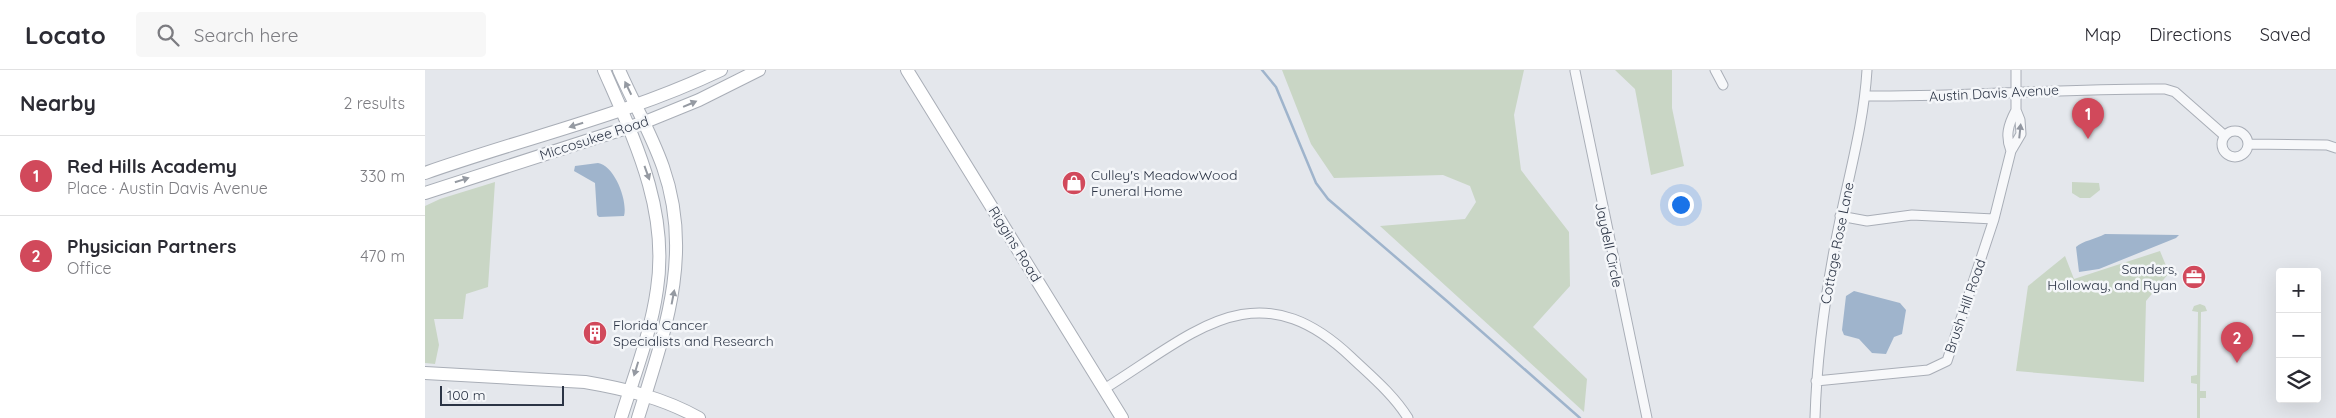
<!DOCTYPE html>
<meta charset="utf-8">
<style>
body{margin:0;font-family:Quicksand,sans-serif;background:#f7f7f7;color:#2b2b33}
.controls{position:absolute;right:15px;bottom:15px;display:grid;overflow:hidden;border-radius:5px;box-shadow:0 5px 20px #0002}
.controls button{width:45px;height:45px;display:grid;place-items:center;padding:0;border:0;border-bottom:1px solid #e1e1e2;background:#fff;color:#2b2b33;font:25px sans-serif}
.scale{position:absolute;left:15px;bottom:12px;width:124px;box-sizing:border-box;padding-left:5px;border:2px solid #2b3445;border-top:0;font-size:14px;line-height:18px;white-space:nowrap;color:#2b3445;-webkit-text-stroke:4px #f4f6f9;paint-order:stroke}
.you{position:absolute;left:1255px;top:134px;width:18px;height:18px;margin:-12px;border:4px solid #fff;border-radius:50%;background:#1a73e8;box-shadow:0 0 0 8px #1a73e833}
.badge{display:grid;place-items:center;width:32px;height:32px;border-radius:50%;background:#d1495b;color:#fff;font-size:16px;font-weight:700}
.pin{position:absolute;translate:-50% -41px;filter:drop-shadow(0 1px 2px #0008)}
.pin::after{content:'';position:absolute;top:26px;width:18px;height:15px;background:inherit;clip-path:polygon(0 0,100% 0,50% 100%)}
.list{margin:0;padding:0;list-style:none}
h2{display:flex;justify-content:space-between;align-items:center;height:65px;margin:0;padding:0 20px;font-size:21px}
h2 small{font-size:16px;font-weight:400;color:#7c7c81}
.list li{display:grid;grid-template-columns:32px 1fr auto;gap:15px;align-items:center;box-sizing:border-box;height:80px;padding:0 20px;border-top:1px solid #e1e1e2}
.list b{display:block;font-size:19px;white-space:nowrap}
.list p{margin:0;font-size:16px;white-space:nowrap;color:#7c7c81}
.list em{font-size:16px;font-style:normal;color:#7c7c81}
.icon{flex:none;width:28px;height:28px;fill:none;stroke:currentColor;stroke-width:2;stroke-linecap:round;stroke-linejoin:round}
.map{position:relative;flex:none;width:1911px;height:348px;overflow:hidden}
header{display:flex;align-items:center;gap:30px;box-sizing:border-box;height:70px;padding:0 25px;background:#fff;border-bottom:1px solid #e1e1e2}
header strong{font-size:24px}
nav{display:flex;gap:28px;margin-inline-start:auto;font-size:18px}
.search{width:350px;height:45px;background:#f7f7f7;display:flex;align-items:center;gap:12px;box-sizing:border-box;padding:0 18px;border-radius:5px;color:#7c7c81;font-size:19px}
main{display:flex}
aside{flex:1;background:#fff}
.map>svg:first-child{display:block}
.green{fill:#c9d6c5}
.water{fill:#9fb4cc}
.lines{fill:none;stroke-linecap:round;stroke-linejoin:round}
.stream{stroke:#9fb4cc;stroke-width:2.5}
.street-casing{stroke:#a9aeb7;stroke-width:11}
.secondary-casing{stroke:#a9aeb7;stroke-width:14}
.street{stroke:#f7f8fa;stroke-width:9}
.secondary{stroke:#fff;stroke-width:12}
.oneway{fill:#959aa2}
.oneway2{fill:#9196a0}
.labels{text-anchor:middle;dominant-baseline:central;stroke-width:5;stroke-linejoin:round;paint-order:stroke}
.street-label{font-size:14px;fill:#2b3445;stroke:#f4f6f9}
.poi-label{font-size:14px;fill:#2b3445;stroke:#f4f6f9;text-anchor:start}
</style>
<header>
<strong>Locato</strong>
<div class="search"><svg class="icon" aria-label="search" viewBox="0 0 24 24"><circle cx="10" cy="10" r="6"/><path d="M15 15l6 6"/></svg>Search here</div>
<nav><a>Map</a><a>Directions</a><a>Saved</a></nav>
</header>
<main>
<aside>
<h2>Nearby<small>2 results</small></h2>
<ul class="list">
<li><span class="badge">1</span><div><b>Red Hills Academy</b><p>Place · Austin Davis Avenue</p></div><em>330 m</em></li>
<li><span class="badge">2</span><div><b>Physician Partners</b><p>Office</p></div><em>470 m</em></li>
</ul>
</aside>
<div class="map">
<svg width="1911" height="348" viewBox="0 0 1911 348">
<rect width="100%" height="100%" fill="#e4e7ec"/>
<path class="green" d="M857,0H1099L1089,45L1096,100L1144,162L1145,216L1108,257L1162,309L1159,342L955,156L1040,149L1051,132L1045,116L1018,105L909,108L886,74Z
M1190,0H1247V38L1259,96L1226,105L1210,19Z
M70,112L63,217L41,224L38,249H9L14,275L10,294L0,293V136L15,129Z
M1647,112L1674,113L1675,120L1665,128H1655L1647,123Z
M1735,181L1744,203L1721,231L1719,312L1591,301L1603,216L1640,186L1649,209Z
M1775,234L1780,236L1782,241L1776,242L1775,321H1781V328H1775V348H1772V314L1766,313V306L1772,305L1773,242L1767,241L1769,236Z"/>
<path class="water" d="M173,93C190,96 203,131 199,146L174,147L172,145L170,113L149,101L150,96Z
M1680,164L1754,165L1751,168L1674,199L1654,202L1651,177C1657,171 1671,169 1680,164Z
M1429,221L1475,233L1481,240L1477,264L1469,267L1461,284L1447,283L1434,269L1419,265L1417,260L1421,226Z"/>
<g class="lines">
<path class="stream" d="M837,0L851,17L891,113L903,129L1023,232L1155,348"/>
<g class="street-casing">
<path id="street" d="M1290,0L1298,15
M1150,1L1222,348
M1441,26C1541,27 1640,18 1740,19L1750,22L1800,66
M1797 74a13 13 0 1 1 26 0a13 13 0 1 1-26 0Z
M1823,74L1902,75L1911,78
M1586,81C1580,66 1583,55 1591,40
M1415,146L1442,151L1487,145L1569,149
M1391,311L1503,300L1522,291L1569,149L1586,81L1596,64L1595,50L1591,40V0
M679,319C768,264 831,197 926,287C946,306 968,324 983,348
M1390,348C1392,280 1402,212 1416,145C1426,97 1439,50 1442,0"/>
</g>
<g class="secondary-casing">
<path id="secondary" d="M179,0C210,71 244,140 232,219C226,263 209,306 196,348
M194,0C208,32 226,63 238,97C269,185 239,264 213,348
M482,0L697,348
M0,103C99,68 202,45 296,0
M0,123L220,52L274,30L334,0
M0,303L160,312C201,319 238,328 274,348"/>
</g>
<use href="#street" class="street"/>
<use href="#secondary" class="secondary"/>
</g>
<defs><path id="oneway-solid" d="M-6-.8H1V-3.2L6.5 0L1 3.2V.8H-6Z" transform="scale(1.25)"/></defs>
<g class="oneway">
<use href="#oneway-solid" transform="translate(203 18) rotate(-116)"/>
<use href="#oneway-solid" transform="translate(265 34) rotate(-23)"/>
<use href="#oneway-solid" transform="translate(151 55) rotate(163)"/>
<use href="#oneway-solid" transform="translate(222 103) rotate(70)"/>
<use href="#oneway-solid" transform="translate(37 110) rotate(-18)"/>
<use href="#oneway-solid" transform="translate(248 227) rotate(-79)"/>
<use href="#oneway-solid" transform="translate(211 299) rotate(107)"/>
</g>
<use class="oneway2" href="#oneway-solid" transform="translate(1595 61) rotate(-84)"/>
<defs>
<g id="shop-disc" transform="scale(1.25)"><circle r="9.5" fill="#d1495b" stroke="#f4f6f9"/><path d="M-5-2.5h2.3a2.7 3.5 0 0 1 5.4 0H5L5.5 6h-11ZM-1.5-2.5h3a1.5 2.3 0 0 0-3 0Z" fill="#fff"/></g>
<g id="office-disc" transform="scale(1.25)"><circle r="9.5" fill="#d1495b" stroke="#f4f6f9"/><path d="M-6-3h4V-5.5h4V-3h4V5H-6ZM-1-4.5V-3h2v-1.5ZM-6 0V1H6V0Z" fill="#fff"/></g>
<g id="building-disc" transform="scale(1.25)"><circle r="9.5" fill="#d1495b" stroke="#f4f6f9"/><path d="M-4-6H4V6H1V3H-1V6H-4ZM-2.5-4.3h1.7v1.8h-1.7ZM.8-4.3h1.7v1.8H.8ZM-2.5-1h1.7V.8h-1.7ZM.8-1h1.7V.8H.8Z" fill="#fff"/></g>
</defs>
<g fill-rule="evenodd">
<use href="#shop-disc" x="649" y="113"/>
<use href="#office-disc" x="1769" y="207"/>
<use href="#building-disc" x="170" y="263"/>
</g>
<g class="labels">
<g class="street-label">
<text transform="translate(1569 23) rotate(-3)">Austin Davis Avenue</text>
<text transform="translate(169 68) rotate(-18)">Miccosukee Road</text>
<text transform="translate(1412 173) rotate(-79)">Cottage Rose Lane</text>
<text transform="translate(590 174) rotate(58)">Riggins Road</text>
<text transform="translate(1184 175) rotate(78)">Jaydell Circle</text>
<text transform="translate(1540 236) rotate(-71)">Brush Hill Road</text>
</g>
<g class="poi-label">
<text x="666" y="105">Culley's MeadowWood<tspan x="666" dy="16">Funeral Home</tspan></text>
<text x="1752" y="199" text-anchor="end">Sanders,<tspan x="1752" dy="16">Holloway, and Ryan</tspan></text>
<text x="188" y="255">Florida Cancer<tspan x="188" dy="16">Specialists and Research</tspan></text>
</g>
</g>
</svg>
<div class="controls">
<button>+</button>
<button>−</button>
<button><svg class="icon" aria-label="layers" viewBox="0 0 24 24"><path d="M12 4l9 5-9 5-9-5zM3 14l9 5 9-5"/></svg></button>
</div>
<div class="scale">100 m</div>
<div class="you"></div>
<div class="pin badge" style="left:1663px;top:69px">1</div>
<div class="pin badge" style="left:1812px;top:293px">2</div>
</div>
</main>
